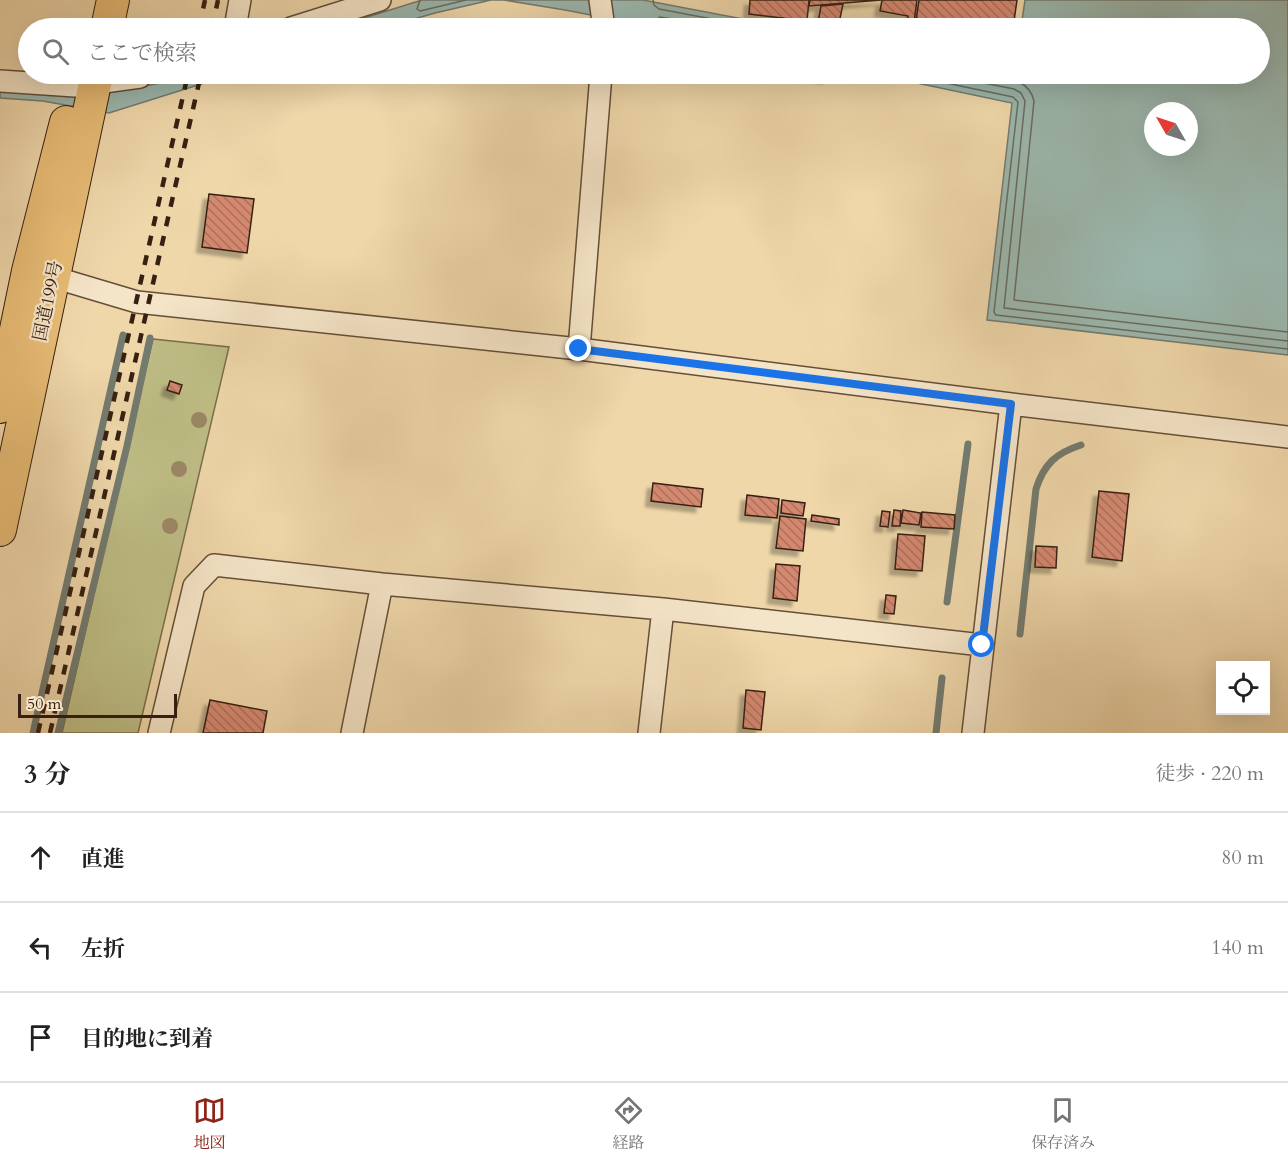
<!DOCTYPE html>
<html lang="ja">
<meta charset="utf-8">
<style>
body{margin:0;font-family:Cardo,"Noto Serif JP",serif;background:#f6f6f6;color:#222}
.controls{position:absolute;right:18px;bottom:18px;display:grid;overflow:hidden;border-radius:0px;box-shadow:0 6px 24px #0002}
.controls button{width:54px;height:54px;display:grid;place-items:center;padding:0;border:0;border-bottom:2px solid #e0e0e0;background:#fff;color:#222;font:30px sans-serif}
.compass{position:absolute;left:1144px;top:102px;width:54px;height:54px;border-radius:50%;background:#fff;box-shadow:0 6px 24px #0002;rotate:309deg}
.scale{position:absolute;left:18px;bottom:15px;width:159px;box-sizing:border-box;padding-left:6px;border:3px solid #362012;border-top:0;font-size:16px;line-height:21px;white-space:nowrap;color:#362012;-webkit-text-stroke:4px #f5e5c8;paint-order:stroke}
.stop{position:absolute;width:18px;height:18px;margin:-14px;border:4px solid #1a73e8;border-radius:50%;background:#fff}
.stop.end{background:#1a73e8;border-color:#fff;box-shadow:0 2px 6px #0008}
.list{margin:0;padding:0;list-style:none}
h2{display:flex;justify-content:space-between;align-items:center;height:78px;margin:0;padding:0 24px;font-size:26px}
h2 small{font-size:20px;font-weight:400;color:#767676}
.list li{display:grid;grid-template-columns:39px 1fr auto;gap:18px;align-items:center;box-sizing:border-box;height:90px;padding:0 24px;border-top:2px solid #e0e0e0}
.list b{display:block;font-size:22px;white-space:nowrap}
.list em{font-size:20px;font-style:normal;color:#767676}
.icon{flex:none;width:33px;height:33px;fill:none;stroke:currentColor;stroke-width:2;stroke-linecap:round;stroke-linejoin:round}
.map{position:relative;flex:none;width:1288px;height:733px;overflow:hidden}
.search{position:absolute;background:#fff;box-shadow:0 6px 24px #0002;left:18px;right:18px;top:18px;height:66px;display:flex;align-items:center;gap:15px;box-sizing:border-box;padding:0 21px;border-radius:33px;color:#767676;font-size:22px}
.sheet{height:348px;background:#fff}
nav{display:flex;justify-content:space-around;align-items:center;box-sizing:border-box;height:84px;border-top:2px solid #e0e0e0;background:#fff;font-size:16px;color:#767676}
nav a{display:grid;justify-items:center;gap:3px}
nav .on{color:#8f2418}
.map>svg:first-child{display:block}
.park{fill:#bebd85;stroke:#7a6e4c;stroke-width:1.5}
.water{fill:#9bb8af;stroke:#737b70;stroke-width:1.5;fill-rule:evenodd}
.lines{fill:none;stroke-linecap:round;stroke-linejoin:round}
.shore{stroke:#686c60;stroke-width:1.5}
.stream{stroke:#737b70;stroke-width:7}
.building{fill:url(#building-back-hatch);stroke:#362012;stroke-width:1.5;filter:url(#shadow)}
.minor-casing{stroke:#644e38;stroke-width:24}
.highway-casing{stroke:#362012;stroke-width:34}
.minor{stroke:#f5e5c8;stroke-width:21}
.highway{stroke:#e8bc75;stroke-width:32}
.rail{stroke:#362012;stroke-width:4.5;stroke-dasharray:10 10;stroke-linecap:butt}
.tree{fill:#9c8866}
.route{stroke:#1a73e8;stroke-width:8}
.labels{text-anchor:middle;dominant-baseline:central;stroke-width:4.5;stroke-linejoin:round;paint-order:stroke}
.street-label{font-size:18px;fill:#362012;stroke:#f5e5c8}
</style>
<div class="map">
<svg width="1288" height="733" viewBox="0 0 1288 733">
<defs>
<pattern id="building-back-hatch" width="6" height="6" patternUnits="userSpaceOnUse" patternTransform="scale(1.5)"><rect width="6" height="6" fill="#d48870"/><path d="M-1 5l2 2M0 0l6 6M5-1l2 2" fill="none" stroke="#ad6f5b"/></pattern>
<filter id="shadow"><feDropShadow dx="-5.5" dy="5.5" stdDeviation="1.5" flood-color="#0004"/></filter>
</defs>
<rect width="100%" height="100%" fill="#efd7aa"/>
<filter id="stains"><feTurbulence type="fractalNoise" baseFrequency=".00333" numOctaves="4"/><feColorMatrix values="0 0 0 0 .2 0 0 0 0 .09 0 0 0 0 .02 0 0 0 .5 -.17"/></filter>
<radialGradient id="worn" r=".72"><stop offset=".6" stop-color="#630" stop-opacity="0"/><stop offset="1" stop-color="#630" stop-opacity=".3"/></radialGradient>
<path class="park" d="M153,339L229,347L138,733H62Z"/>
<path class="water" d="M422,0H643L790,28H658L565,10L504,0H491L435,13L383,28H332Z
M1025,0H1288V355L987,320L1012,103L874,74H1002L1014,76V74H1260V28H1021ZM1153,111H1189V147H1153Z
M195,74H233L109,113L43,101L0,98V88L115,91L172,81Z"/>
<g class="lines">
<path class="shore" d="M420,0L417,9L420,11L466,0
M653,0L654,5L659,9L760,28
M659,28L657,19L660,17L723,28
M903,74L1013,97L1018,102L994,312L996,315L1288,349
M939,74L1014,89L1021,93L1025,101L1004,308L1288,341
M983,74C1002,78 1029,77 1034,101L1014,300L1288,332"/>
<path class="stream" d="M947,602L968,444
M1020,634L1036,489C1044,464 1056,453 1081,445
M33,733L123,335
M58,733L127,446L150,338
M936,733L942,678"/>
</g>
<path class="building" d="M750,0H809L807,21L749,14Z
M810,0H881L809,6Z
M882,0H917L914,22L907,21L908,16L880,11Z
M919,0H1017L1013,28H915Z
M843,4L838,28H817L821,6Z
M808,74H828L827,78Z
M209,194L254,199L247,253L202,247Z
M170,381L182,385L179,394L167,390Z
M653,483L703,489L701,507L651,501Z
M1099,491L1129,494L1122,561L1092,557Z
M747,495L779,499L777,518L745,515Z
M782,500L805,503L803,516L781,513Z
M894,510L901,511L900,526H892Z
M903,510L921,513L919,525L901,523Z
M882,511L890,512L888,527L880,526Z
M922,512L955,515L954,529L921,527Z
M812,515L839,519V525L811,521Z
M780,516L806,519L803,551L776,548Z
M898,534L925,536L922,571L895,569Z
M1036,546L1057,547L1056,568L1035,567Z
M776,564L800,566L797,601L773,598Z
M886,595L896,596L894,614L884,613Z
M746,690L765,692L761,730L743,728Z
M210,700L267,711L263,733H203Z"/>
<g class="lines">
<g class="minor-casing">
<path id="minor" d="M600,0L604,28
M235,28L240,0
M291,28L380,0
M0,81L75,86L140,77
M43,274L137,302L579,349L1011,404L1288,437
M579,349L601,74
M159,733L194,586L214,565L382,584L663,609L982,645
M352,733L382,584
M649,733L663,609
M973,733L1011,404"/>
</g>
<g class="highway-casing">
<path id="highway" d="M107,28L113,0
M0,407L28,271L66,122
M0,530L97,74"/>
</g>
<use href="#minor" class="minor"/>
<use href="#highway" class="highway"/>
<path class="rail" d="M199,28L205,0
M212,28L218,0
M38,733L188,74
M50,733L201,74"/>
</g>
<g class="tree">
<circle cx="199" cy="420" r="8"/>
<circle cx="179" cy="469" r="8"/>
<circle cx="170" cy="526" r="8"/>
</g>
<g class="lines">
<path class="route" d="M579,349L1011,404L982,645"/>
</g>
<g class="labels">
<g class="street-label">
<text transform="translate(48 301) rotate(-78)">国道199号</text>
</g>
</g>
<rect width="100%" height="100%" filter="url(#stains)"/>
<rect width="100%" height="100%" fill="url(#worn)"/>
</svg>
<div class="controls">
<button><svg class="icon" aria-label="locate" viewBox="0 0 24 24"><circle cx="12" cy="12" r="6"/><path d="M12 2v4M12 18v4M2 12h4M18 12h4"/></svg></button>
</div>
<svg class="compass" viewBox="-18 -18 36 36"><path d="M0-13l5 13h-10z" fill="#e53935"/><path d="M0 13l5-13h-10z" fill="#767676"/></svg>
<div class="scale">50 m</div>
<div class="stop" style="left:982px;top:645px"></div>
<div class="stop end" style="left:579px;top:349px"></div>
<div class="search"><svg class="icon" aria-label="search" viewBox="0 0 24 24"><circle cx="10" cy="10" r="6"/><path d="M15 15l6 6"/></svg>ここで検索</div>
</div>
<section class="sheet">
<h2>3 分<small>徒歩 · 220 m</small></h2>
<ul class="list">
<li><svg class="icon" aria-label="ahead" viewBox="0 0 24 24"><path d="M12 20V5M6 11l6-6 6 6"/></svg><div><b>直進</b></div><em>80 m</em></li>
<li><svg class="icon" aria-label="left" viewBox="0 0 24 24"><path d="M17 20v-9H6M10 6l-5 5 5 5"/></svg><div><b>左折</b></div><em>140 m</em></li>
<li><svg class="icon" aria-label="arrive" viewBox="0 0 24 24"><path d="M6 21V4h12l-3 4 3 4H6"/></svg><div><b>目的地に到着</b></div></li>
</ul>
</section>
<nav>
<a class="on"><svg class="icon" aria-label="map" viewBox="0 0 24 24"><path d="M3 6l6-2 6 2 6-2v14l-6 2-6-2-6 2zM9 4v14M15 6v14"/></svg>地図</a>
<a><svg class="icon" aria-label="directions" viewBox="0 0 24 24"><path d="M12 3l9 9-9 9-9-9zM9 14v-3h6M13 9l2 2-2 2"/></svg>経路</a>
<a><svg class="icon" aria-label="saved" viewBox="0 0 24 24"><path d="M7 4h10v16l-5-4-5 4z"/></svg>保存済み</a>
</nav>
